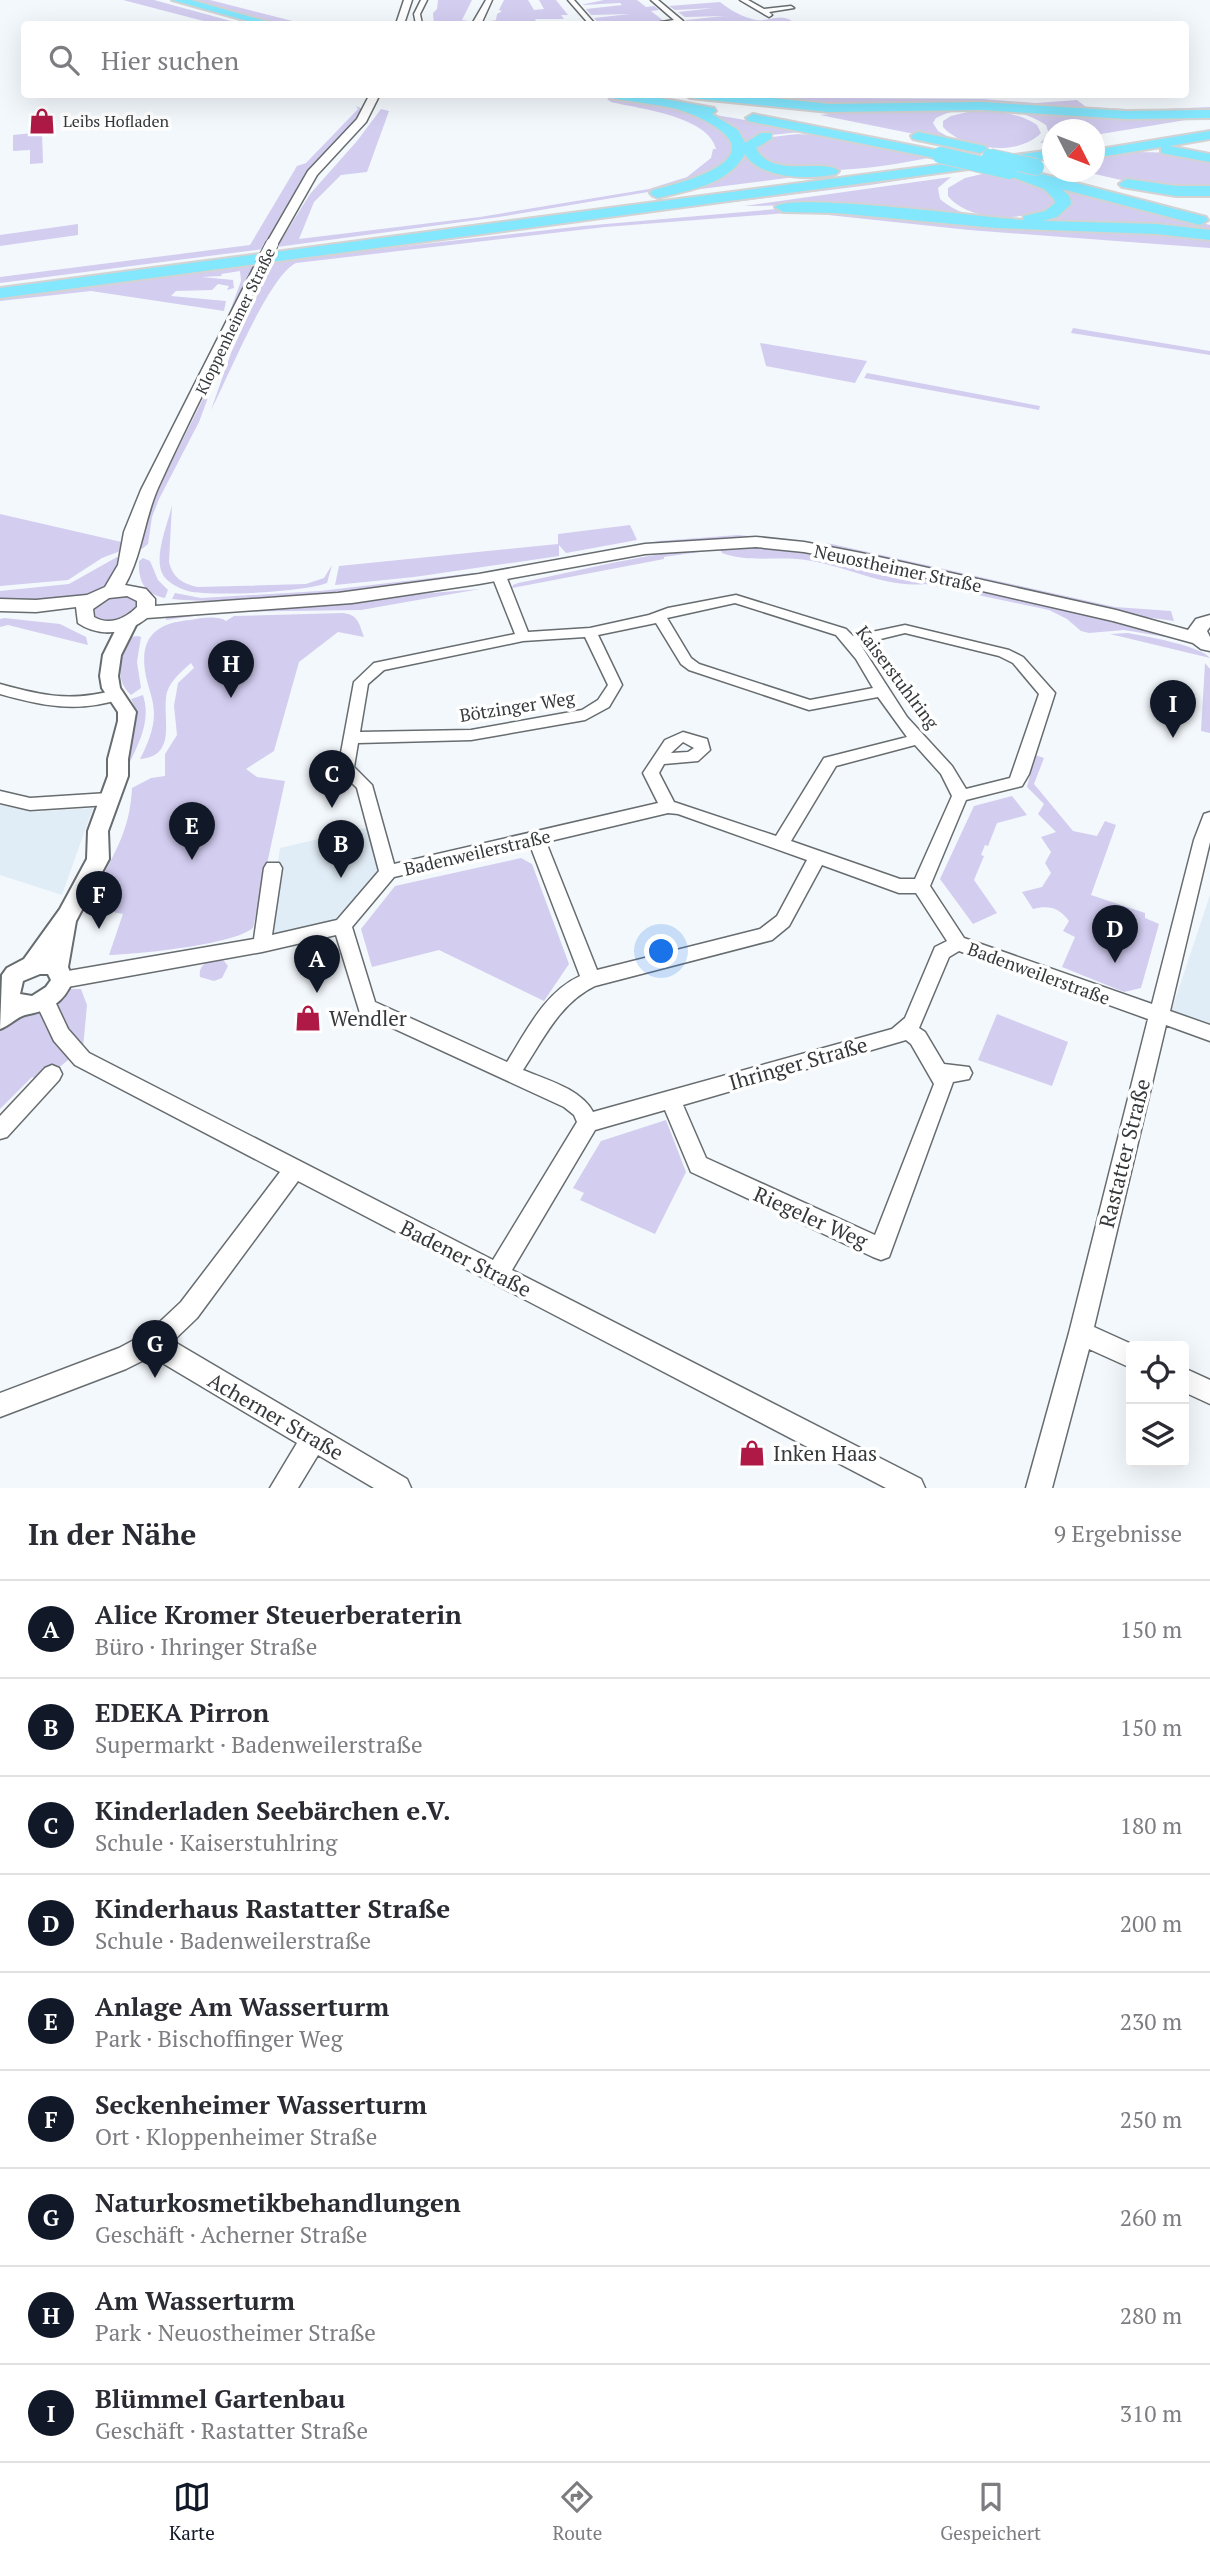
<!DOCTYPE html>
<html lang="de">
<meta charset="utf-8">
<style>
body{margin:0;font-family:"PT Serif",serif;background:#f7f7f7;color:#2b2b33}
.controls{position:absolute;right:21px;bottom:21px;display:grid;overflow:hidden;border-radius:7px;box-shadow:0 7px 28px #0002}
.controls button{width:63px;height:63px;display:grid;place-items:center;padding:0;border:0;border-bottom:2px solid #e1e1e2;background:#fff;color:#2b2b33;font:35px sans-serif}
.compass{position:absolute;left:1042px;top:119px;width:63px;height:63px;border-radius:50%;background:#fff;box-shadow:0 7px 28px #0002;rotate:132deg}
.you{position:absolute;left:662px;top:952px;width:24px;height:24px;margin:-18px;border:5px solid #fff;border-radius:50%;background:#1a73e8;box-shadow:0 0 0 10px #1a73e833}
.badge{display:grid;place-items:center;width:46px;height:46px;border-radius:50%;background:#111827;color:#fff;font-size:23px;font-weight:700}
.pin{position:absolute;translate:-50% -58px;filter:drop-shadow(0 2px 4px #0008)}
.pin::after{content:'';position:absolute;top:37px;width:24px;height:21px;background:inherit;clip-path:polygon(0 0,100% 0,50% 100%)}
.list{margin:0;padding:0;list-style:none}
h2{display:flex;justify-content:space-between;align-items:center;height:91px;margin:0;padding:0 28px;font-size:30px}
h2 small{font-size:23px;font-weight:400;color:#7c7c81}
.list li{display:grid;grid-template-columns:46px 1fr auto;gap:21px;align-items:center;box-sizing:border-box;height:98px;padding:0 28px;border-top:2px solid #e1e1e2}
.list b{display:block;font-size:26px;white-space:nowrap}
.list p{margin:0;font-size:23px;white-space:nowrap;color:#7c7c81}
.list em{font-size:23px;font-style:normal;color:#7c7c81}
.icon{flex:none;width:38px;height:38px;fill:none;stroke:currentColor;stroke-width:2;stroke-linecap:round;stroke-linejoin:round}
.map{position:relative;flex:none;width:1210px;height:1488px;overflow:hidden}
.search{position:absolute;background:#fff;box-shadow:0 7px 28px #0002;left:21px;right:21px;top:21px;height:77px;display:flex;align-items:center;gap:18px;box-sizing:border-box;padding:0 24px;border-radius:7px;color:#7c7c81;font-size:26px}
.sheet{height:973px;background:#fff}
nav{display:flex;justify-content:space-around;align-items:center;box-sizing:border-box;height:98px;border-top:2px solid #e1e1e2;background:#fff;font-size:19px;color:#7c7c81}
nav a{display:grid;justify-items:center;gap:4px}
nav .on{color:#111827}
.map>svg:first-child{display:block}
.built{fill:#e1edf6}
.green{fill:#d3cdf0}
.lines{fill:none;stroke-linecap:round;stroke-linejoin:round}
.minor-casing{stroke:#676c6f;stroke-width:3}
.tertiary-casing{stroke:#676c6f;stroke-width:4}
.secondary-casing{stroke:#676c6f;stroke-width:3}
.motorway-casing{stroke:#d3d3d4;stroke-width:4}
.minor{fill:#fff;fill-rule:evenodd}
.tertiary{fill:#fff;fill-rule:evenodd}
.secondary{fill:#fff;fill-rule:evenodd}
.motorway{fill:#83e7fe;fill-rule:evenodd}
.secondary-bridge-casing{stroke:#676c6f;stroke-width:14;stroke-linecap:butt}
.motorway-bridge-casing{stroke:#d3d3d4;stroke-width:18;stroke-linecap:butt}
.secondary-bridge{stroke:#fff;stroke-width:12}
.motorway-bridge{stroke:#83e7fe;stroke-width:16}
.labels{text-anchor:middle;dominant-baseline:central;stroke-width:7;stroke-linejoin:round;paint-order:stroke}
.far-poi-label{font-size:16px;fill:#36383a;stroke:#fff;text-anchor:start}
.far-street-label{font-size:16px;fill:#36383a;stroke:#fff}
.street-label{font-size:18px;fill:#36383a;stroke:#fff}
.near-poi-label{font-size:21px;fill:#36383a;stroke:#fff;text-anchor:start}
.near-street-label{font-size:21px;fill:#36383a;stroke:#fff}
</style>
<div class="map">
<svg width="1210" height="1488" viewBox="0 0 1210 1488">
<rect width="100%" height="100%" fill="#f3f8fc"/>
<path class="built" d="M0,804L31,812L93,808L62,895L0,875Z
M370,827L382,872L340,921L270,938V916L280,848Z
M1210,895V1027L1171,1012Z"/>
<path class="green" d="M123,0H154L242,24H215Z
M188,0H210L304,24H281Z
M438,0H472L462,20L476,22L466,24H425H434L433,13L437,9Z
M504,0H528L534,10L544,9L539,0H556L568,15H561L564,19H535L537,23L486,22L496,20L497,14L502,11L499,10Z
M604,0H637L646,7L654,6L659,10L651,11L665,22L640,24L636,21L599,24L594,18L630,14L591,15L586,9L622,5L620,3L580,5Z
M720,2C726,7 739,16 752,19C766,24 778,12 792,21C776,23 746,30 732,21L688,24L684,22L686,20L724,16L685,17L678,12L714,8L675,10L669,6Z
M776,94L829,98L983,99L1036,103L1077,100L1086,107L1142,110L1210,107V111L1194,113L826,106L710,95Z
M611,97L683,110L700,116L728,133L734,151L722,167L672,188L499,217L277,247L310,194L357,141L381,109L389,111L367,172L341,175L314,202L299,239L480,217L649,189L687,177L711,158L713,149H716C708,116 640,109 611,102L607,99Z
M356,106L365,110L308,173L263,249L0,283V277L250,245L297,166L306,163L358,109Z
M951,107L1210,116L1095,135L1094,130H1052V141L1040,143L1049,134L1046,125C1018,106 966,101 936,118L933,123L938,131L959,143L820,115L882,109Z
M972,111C995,111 1018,112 1037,125L1041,133C1018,157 964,150 943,127V121L951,116Z
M704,113L810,131L761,136L750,159L818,174L661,194L690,187L742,151Z
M42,132L43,163L30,164V150L13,151V135Z
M797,134L830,136L933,157C883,167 805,181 758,156L756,146L772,137Z
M1138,152L1182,153L1210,160V188L1134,183L1086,172H1094L1095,156Z
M1052,157L870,185L606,218Z
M995,171L1047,189L1057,202C1033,223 969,223 948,196V188L965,178Z
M951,177L938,188L940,199C971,226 1021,222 1058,213L1053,186L1210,225V228L1022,223L801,205L744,206Z
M777,209H814L1210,238V248L969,230L800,212L605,227L296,263C269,275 227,380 211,410L231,353L273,261L583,226Z
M78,224V235L0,246V235Z
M257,263L223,330L241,281L240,271L221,274L222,276L202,277L233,280L234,288L227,290L229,286L218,284L212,290L176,291L171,296L226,301L224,311L91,291L0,301V297Z
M1073,328L1210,351V355L1071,333Z
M760,343L867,361L855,383L766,366Z
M220,365L199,422L159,499L152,517L148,544L142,549L138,547L152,501Z
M867,373L1040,406L1039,410L864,378Z
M172,505L169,562C173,578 183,584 198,587L306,584L324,578L332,565L327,583C304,592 212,597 188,591C178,588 166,582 162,573C154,554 168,524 172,505Z
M0,514L126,543L123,550L102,558L68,580L0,586Z
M630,525L637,540L566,553L559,545V556L414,577L335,585L339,566L558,544V534Z
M738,535L832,544L1115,607L1171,611L1174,621L1145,617L741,539L482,577L480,573L659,541Z
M742,546L819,553L1102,617L1178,639L1124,630L1089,633L1081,631L1067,619L1049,610L926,584C883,589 840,562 797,559C770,557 748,562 722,553L720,549L664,557V559L512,588L513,585L518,583C592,568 666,548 742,546Z
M117,557L122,559C120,566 118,574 114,580C97,607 29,602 0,601V591L69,584Z
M143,558L150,561L158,580L168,590L165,598C145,594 138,582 139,561Z
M474,573L477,578C427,585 377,589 327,594C275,599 224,604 172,599L175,593L201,598L320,591Z
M480,589L361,610L221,612L166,620V615Z
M115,595L134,596L141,607C125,619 110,629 92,616L96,603Z
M343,613C359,615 359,624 364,637L338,632L299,662L274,751L246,769L257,777L285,781L253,928C232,945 139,954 109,955L123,914L97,909L92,899C110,858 130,835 132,788L151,778L165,776V754L177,735L174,706L178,683L194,668L191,663C182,671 171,680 167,692C161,716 179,756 140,759C147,746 154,729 154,714C154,698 147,686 145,671C140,636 157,623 190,620C200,618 218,615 226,621L234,616Z
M4,618L60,624L86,637L88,645L8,625L0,627V619Z
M1128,633C1145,636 1201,646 1210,658L1110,634Z
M138,636L141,637L137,662L141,688L131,695C113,679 121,656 130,637Z
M1205,663L1210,669V733L1201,731Z
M143,695C151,720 140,741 129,764L137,712L131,699Z
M1035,755L1044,758L1034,784L1073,831L1097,836L1105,821L1116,825L1091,895L1145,913V918L1159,924L1141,988L1124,992L1062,967L1075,937L1063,931L1069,921C1059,908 1050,905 1033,909L1022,892L1042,887L1051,873L1045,863L1051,852L1041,837L1056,832L1038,814L1044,804L1027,787Z
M1012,796L1027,815L997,823L988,846L985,845L981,855L984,856L974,880L997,913L973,924L940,879L974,806Z
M521,858L532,864L569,964L544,1001L439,950L372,967L361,929L395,886Z
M217,959L224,961L228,966L222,978L214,981L200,977C198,965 207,961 217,959Z
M67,989H81L87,1005L83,1048L41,1082L32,1077L0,1109V1025L21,1011Z
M997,1014L1068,1042L1052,1086L978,1060Z
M666,1120L686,1172L655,1234L580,1200L584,1193L573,1188L601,1141Z"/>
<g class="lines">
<g class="minor-casing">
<path id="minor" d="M421,0H427L420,14L422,24H416L414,14Z
M486,0H492L482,22L472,24Z
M568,0H574L595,24H589Z
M651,0H658L683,21L649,24L674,20Z
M740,0H748L764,9L791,6L794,8L769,12L772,15L769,17Z
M499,572L506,576L528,632L590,628L649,615L668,608L736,595L846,629L853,636L905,625L1009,650L1023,657L1055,693L1029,774L1022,786L966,800L930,886L964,938L1152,1004L1194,840L1204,814L1210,812V842L1170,1011L1210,1025V1041L1166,1025L1094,1327L1136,1346H1131V1368L1089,1349L1052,1488H1026L1069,1333L1148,1019L959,951L949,957L919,1028L925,1032L944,1064L969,1067L972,1073L969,1079L953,1082L889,1257L881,1260L873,1257L691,1172L665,1110L595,1130L512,1270L921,1479L925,1488H886L298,1181L197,1318L173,1341L407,1479L411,1488H374L318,1455L298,1488H270L297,1443L159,1361L154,1355L126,1369L0,1417V1393L119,1348L149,1332L181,1302L280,1172L75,1065L54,1041L35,1001L38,995L45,993L52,995L68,1029L89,1053L493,1260L577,1122L574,1115L564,1107L360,1013L336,935L262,952L62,988L55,985L53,980L55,975L62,972L254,939L264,868L267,863H279L282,868L272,935L337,920L379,871L357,788L338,769L354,682L374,663L515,634L492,576ZM735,603L836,635L856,659L873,688L810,700L699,664L691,658L667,618ZM656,623L681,664L689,670L809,710L878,697L907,737L824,758L776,836L674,802L659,773L664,764L698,761L710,750L707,739L683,732L665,740L643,773L658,803L394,864L372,785L354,767L358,743L471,740L585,720L609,707L622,685L598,635ZM905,633L999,656L1013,663L1039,694L1010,778L966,789L952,766L907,717L860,644ZM585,637L608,685L598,700L582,710L471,730L360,732L368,684L384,670L523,641ZM683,742L694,748L688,752L671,753ZM915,745L941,774L952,796L915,879H900L791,841L836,766ZM668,813L678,814L807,860L777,916L760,929L597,970L546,842ZM530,845L580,976C545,992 527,1030 507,1062L375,1002L352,927L394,877ZM822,865L899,893H916L947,941L935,947L905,1018L892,1029L593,1112C581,1089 547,1080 523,1070C544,1038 560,1003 595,986L772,940L789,926ZM906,1040L911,1044L934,1084L875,1235L706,1158L683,1105Z
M0,684C43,696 71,702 115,690L123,695L120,699C78,713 42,706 0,694Z
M0,791L30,798L108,793L114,795L116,799L114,803L108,805L30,810L0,803Z
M52,1065L59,1068L62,1074L59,1080L7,1137L0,1139V1116L45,1068Z
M1184,1368L1210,1380V1404L1184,1392Z"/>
</g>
<g class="tertiary-casing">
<path id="tertiary" d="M128,618L137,623L121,655L118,676L120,688L136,712L128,759V776L108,831L109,859L76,921L68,967L73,980C63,1004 50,1010 25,1015C17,1017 9,1026 0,1029L2,975L7,968L24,959L60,909L87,859L88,831L108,776V759L118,721V712L102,688L100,676L103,655L119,623ZM40,974H48L51,980L46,987L32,996L20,994L23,981Z"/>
</g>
<g class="secondary-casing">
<path id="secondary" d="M404,0H412L404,24H396Z
M370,94H380L366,122L317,175L276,247H268L266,244L308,171L357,119Z
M261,261L267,265C231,339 192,413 158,488C144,520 142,555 125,585L146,589L155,599V606L338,593L479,574L645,544L756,537L804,542L861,553L1116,610L1188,630L1196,619L1210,615V627L1207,631L1210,637V651L1201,649L1193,643L1113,621L861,563L804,552L756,547L645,554L479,584L352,603L147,618C127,634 100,638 78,623L76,607L36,612L0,611V599L36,600L87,595L105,587L118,565L124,532L141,490L255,265ZM127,596L137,601V607C125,619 109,626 94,617L93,609L109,598Z"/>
</g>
<g class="motorway-casing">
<path id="motorway" d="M172,0H191L276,24H258Z
M606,94H638L714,108L716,111L712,114L738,130L745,143L761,133H771V139L756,148C772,180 823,157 839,171L836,174C811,180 759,179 745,154C728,185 689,190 658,198L653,196L650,193L653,190C673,185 763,164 721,131C709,121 690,113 677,109C656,104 633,102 612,98Z
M684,94H735L829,104L981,102L1127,111L1210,110V118L1127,119L981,110L829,112L690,98Z
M753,114L940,151L947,155L940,159L748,121L746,118Z
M1210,131V139L1169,146L1210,154V162L1161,153V147L1094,158V150Z
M918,132L985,146L987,149L980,153L913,139L911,136Z
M1052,150V158L0,298V288Z
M1009,166L1036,176L1042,174L1206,217L1208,220L1200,225L1062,189L1070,197L1071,204L1057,217L1043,221L1157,224L1210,230V240L1157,234L996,228L837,213L783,212L775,207C790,192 988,218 1023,220L1024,216L1045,211L1055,203L1054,199L1044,189L1004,174L1001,171L1004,168Z
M1127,179L1176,186H1210V196H1176L1122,187L1119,184Z"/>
</g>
<use href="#minor" class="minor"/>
<use href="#tertiary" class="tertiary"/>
<use href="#secondary" class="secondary"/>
<use href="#motorway" class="motorway"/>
<g class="secondary-bridge-casing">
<path id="secondary-bridge" d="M261,265L272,244"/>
</g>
<g class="motorway-bridge-casing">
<path id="motorway-bridge" d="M940,155L1009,171
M990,157L1036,167"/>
</g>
<use href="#secondary-bridge" class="secondary-bridge"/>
<use href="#motorway-bridge" class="motorway-bridge"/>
</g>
<defs>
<g id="shop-bare" transform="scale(2.1)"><path d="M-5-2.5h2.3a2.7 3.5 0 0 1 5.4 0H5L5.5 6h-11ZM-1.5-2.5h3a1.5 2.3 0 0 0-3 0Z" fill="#ae1a45" stroke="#fff" stroke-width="2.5" paint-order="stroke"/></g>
</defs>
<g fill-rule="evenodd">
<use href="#shop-bare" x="42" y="121"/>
<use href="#shop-bare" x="308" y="1018"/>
<use href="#shop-bare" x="752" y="1453"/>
</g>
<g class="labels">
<g class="far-poi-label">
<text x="63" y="121">Leibs Hofladen</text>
</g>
<g class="far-street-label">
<text transform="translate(235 321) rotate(-64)">Kloppenheimer Straße</text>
</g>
<g class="street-label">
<text transform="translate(898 568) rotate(12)">Neuostheimer Straße</text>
<text transform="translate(898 677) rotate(53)">Kaiserstuhlring</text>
<text transform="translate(517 706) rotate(-9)">Bötzinger Weg</text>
<text transform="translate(477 852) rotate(-13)">Badenweilerstraße</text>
<text transform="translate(1039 973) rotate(20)">Badenweilerstraße</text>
</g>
<g class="near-poi-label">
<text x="329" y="1018">Wendler</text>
<text x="773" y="1453">Inken Haas</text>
</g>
<g class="near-street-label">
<text transform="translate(798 1063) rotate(-16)">Ihringer Straße</text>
<text transform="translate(1124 1153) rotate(-76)">Rastatter Straße</text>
<text transform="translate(811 1217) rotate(24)">Riegeler Weg</text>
<text transform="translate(466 1258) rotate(27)">Badener Straße</text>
<text transform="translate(276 1416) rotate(30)">Acherner Straße</text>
</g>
</g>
</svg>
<div class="controls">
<button><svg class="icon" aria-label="locate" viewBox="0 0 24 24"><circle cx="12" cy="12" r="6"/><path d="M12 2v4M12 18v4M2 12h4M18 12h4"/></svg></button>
<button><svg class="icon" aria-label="layers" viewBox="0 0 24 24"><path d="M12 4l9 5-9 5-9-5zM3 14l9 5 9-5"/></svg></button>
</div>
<svg class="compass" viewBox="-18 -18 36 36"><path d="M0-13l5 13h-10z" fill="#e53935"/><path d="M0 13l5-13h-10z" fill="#7c7c81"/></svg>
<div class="you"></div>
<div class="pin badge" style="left:317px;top:993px">A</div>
<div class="pin badge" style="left:341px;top:878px">B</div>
<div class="pin badge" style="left:332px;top:808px">C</div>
<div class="pin badge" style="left:1115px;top:963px">D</div>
<div class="pin badge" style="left:192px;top:860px">E</div>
<div class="pin badge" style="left:99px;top:929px">F</div>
<div class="pin badge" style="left:155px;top:1378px">G</div>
<div class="pin badge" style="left:231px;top:698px">H</div>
<div class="pin badge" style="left:1173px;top:738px">I</div>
<div class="search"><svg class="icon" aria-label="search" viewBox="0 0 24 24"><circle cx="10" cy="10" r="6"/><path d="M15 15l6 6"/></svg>Hier suchen</div>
</div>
<section class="sheet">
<h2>In der Nähe<small>9 Ergebnisse</small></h2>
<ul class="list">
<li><span class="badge">A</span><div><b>Alice Kromer Steuerberaterin</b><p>Büro · Ihringer Straße</p></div><em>150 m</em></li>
<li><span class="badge">B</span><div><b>EDEKA Pirron</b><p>Supermarkt · Badenweilerstraße</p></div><em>150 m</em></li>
<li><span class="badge">C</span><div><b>Kinderladen Seebärchen e.V.</b><p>Schule · Kaiserstuhlring</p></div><em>180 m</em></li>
<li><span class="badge">D</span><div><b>Kinderhaus Rastatter Straße</b><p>Schule · Badenweilerstraße</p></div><em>200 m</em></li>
<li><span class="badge">E</span><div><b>Anlage Am Wasserturm</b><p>Park · Bischoffinger Weg</p></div><em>230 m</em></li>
<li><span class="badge">F</span><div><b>Seckenheimer Wasserturm</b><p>Ort · Kloppenheimer Straße</p></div><em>250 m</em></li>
<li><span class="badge">G</span><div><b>Naturkosmetikbehandlungen</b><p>Geschäft · Acherner Straße</p></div><em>260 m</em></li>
<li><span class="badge">H</span><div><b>Am Wasserturm</b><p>Park · Neuostheimer Straße</p></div><em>280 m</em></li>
<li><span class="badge">I</span><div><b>Blümmel Gartenbau</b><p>Geschäft · Rastatter Straße</p></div><em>310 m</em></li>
</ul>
</section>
<nav>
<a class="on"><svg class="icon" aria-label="map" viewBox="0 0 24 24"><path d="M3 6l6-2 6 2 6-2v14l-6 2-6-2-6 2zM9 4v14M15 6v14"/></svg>Karte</a>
<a><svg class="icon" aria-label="directions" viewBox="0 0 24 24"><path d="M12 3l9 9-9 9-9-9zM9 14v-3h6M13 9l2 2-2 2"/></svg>Route</a>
<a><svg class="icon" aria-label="saved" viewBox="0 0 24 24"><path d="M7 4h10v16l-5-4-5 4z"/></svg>Gespeichert</a>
</nav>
